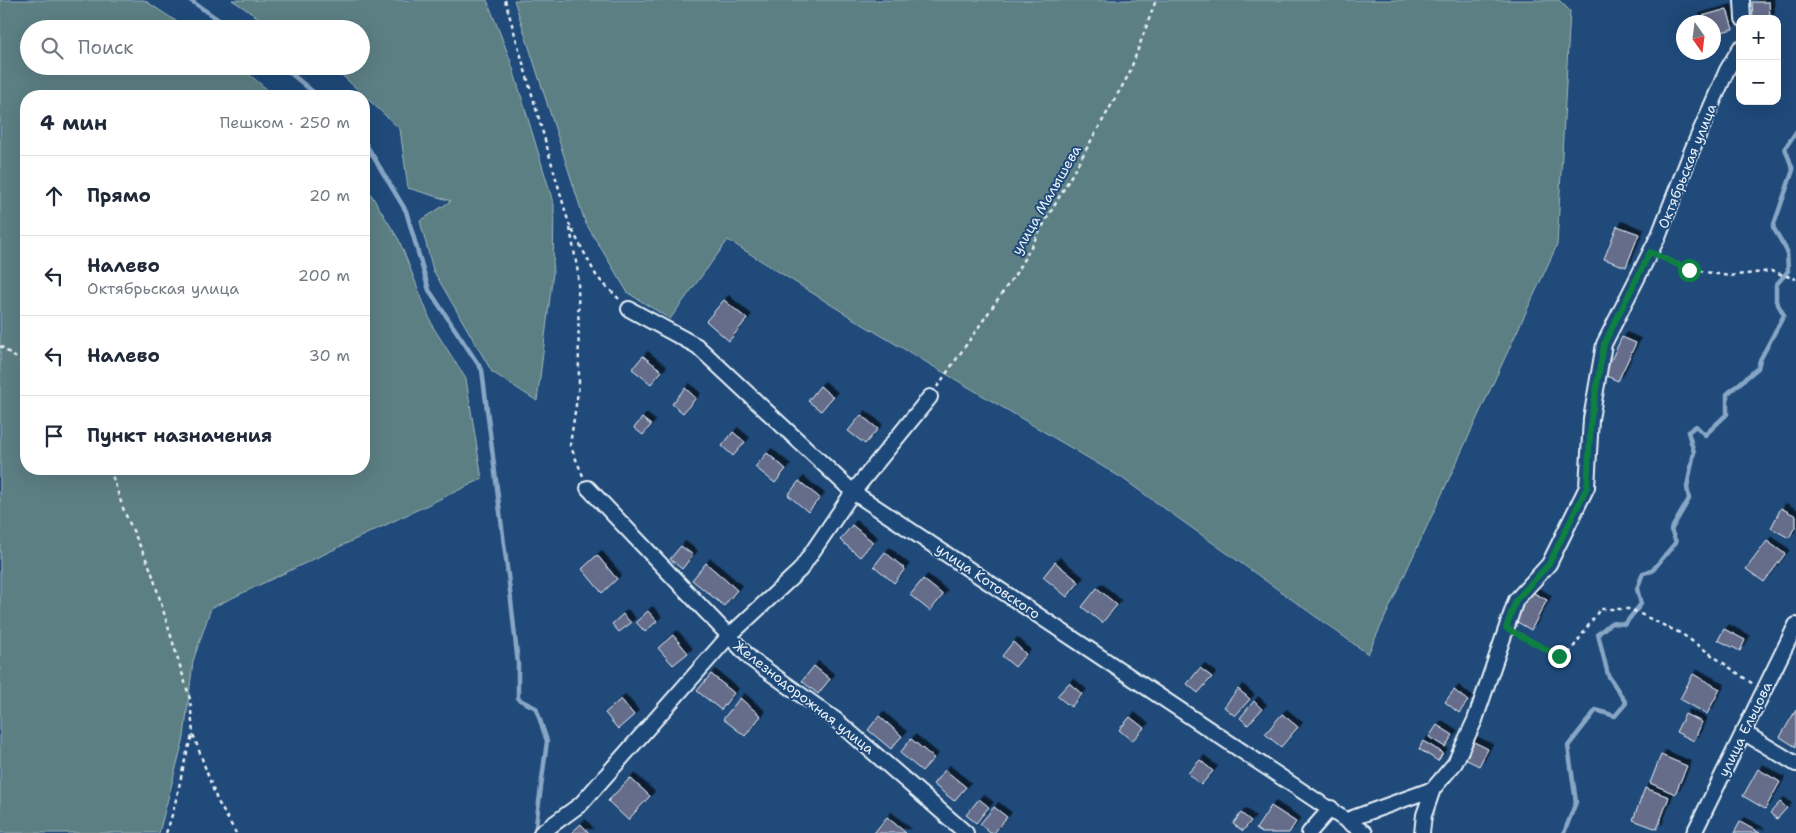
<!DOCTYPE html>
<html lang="ru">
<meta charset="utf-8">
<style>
body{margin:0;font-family:"Shantell Sans",sans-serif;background:#f6f6f7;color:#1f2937}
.controls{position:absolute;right:15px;top:15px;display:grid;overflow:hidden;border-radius:10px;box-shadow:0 5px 20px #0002}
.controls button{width:45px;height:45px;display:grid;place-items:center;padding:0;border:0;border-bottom:1px solid #e0e1e3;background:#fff;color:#1f2937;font:25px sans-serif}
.compass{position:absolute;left:1676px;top:15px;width:45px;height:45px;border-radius:50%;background:#fff;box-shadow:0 5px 20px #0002;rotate:166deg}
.stop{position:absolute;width:15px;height:15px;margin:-11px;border:4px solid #0b8043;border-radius:50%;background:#fff}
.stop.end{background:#0b8043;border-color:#fff;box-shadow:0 1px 5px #0008}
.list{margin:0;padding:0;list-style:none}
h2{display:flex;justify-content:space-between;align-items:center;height:65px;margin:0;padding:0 20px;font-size:21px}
h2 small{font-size:16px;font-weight:400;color:#747a83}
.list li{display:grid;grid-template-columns:32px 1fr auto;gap:15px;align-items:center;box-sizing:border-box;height:80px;padding:0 20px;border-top:1px solid #e0e1e3}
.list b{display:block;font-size:19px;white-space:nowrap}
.list p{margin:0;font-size:16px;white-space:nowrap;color:#747a83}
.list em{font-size:16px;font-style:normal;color:#747a83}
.icon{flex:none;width:28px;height:28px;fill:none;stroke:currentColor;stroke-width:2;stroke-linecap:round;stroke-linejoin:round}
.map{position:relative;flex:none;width:1796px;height:833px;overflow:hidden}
.search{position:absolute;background:#fff;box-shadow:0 5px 20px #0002;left:20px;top:20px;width:350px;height:55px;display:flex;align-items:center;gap:12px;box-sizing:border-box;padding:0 18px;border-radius:28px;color:#747a83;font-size:19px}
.panel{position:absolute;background:#fff;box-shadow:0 5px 20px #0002;left:20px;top:90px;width:350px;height:385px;border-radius:20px}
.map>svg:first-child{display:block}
.green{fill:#5b7f84;stroke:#a2b8be}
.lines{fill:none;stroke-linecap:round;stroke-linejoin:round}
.stream{stroke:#88a6c5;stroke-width:4.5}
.building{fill:#666d8b;stroke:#e8f1f8;filter:url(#shadow)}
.street-casing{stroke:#e8f1f8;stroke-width:18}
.path{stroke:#e8f1f8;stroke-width:2.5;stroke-dasharray:4 4;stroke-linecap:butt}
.street{stroke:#1f4a7a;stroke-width:14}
.route{stroke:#0b8043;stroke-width:6}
.labels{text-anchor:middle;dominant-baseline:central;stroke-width:4;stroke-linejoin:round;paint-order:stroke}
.street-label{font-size:14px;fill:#e8f1f8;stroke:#1f4a7a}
</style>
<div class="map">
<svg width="1796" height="833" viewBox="0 0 1796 833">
<defs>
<filter id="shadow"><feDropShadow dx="4.5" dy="-4.5" stdDeviation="0" flood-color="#0009"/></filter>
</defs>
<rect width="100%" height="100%" fill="#1f4a7a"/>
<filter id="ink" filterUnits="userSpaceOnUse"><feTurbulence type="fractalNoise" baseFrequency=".02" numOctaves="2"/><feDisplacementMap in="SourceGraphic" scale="10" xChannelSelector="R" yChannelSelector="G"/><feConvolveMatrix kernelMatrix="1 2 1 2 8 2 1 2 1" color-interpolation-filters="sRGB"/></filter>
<g filter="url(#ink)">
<path class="green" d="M0,0H144L188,29H29V66H239L275,96H26V469H364V183L399,240L433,327L466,379L482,479L211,608L193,661L184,737L159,833H0Z
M232,0H487L510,59L554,205L553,273L537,401L492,372L433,270L420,221L451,201L408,188L400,129L332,66H361V29H275Z
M514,0H1559L1570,11L1557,245L1368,654L1122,478L860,323L728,240L670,319L628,293L585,222Z"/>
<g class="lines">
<path class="stream" d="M190,0L232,29
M282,66L318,96
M364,141L406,211L429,290L482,370L510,591L518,664V699L536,708L547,741L535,833
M1564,833L1576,802L1568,746L1596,710L1615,716L1626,703L1608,675L1598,634L1611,623L1625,624L1641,604L1637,589L1643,573L1652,571L1676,542L1671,530L1689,499L1687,487L1694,452L1688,432L1696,426L1705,435L1727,414V394L1758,368L1760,360L1784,315L1776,301V285L1788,271L1787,251L1773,227L1793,170L1785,148L1796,132"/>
</g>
<path class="building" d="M1752,2H1769L1770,18H1753Z
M1727,9L1733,29L1714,34V22H1696L1695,18Z
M1617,226L1639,234L1626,267L1604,259Z
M724,300L747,319L729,341L706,321Z
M1622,337L1636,343L1618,381L1604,375Z
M643,356L662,371L651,384L632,369Z
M820,386L833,397L821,411L808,401Z
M685,388L696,398L683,413L672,404Z
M861,415L878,429L865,444L848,431Z
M642,418L651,425L643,435L634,428Z
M733,432L745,442L733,456L722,446Z
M767,453L786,469L775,483L755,467Z
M799,481L820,498L808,512L788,495Z
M1781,508L1796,516V525L1789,538L1771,528Z
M852,525L873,542L860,557L840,540Z
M1767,541L1785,554L1764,582L1746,569Z
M681,546L693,555L682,569L670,559Z
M885,552L905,569L894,583L874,566Z
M597,555L617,579L602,593L582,569Z
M1055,562L1079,582L1067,597L1043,577Z
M706,563L737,590L724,606L692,580Z
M923,579L943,595L930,611L910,595Z
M1097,588L1117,605L1102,623L1082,607Z
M1530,591L1547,600L1531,630L1514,620Z
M648,611L657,621L645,632L636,622Z
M623,614L631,623L619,632L612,624Z
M1724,629L1745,640L1740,651L1718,640Z
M673,635L688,653L673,665L658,648Z
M1013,642L1026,654L1015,667L1002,656Z
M814,666L830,679L818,694L802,681Z
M1200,668L1212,677L1198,693L1187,684Z
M711,674L734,693L721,710L697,691Z
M1693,674L1720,689L1707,714L1680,699Z
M1069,683L1082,694L1071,707L1057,696Z
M1238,689L1250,699L1235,716L1224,707Z
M1454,690L1468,701L1459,713L1445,702Z
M740,698L761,716L745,736L723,719Z
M621,699L634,715L618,729L605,713Z
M1254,701L1262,709L1248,725L1240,718Z
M1796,710V747L1780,737Z
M1282,714L1298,727L1281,747L1265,734Z
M1685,714L1702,722L1694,741L1676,732Z
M879,716L902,736L891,749L868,730Z
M1130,717L1144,728L1132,741L1119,730Z
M1437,725L1453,735L1445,747L1429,737Z
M911,739L934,758L922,771L900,753Z
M1470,740L1488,749L1479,766L1461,757Z
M1423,741L1443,753L1438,761L1419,749Z
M1661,755L1687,766L1675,794L1650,783Z
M1200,760L1213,771L1201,785L1188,773Z
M1758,769L1780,782L1765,809L1743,796Z
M945,770L966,787L954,801L933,784Z
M630,778L650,796L628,820L608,801Z
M1645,788L1669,797L1657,829L1633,820Z
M979,799L989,807L976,823L966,815Z
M1780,802L1787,808L1777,819L1770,813Z
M1271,806L1296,822L1289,833H1262L1256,829Z
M994,807L1007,817L994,833H990L980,824Z
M1241,813L1251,821L1243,831L1233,824Z
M887,817L906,833H874Z
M1740,822L1760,833H1734Z
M581,824L589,833H571Z"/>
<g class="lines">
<g class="street-casing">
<path id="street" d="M1742,0L1743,19
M629,309L697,346L853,492L1365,833
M588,488L751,659L836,720L966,833
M1743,732L1796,764
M1347,820L1433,789
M541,833L581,804L728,637L800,570L853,492L930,397
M1309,833L1331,808
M1422,833L1424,815L1433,789L1455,763L1475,720L1516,600L1549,564L1587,487L1591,419L1604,344L1659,235L1692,150L1727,70L1740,48
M1694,833L1796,625"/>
</g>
<path class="path" d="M505,0L569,224L597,277L620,300
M570,228L578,273L579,385L570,445L583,476
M1662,257L1689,269L1729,276L1771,271L1796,279
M0,346L26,365
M937,387L1016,273L1129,74L1156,0
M110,469L124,511L151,570L190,699L193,734L217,800L236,833
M1519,634L1559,657L1570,652L1600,609H1630L1682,634L1753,684
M166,833C178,802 181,768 192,736"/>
<use href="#street" class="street"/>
</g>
</g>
<g class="lines" filter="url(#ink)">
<path class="route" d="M1559,656L1506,628L1516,600L1549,564L1587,487L1591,419L1604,344L1650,252L1689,270"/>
</g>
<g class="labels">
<g class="street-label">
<text transform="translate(1687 166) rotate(-68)">Октябрьская улица</text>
<text transform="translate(1046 200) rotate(-60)">улица Малышева</text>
<text transform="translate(988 581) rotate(34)">улица Котовского</text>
<text transform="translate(804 697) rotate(38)">Железнодорожная улица</text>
<text transform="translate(1745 729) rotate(-64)">улица Ельцова</text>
</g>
</g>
</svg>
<div class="controls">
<button>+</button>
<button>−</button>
</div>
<svg class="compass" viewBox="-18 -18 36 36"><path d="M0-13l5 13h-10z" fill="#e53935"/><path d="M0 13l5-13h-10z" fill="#747a83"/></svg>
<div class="stop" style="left:1689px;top:270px"></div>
<div class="stop end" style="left:1559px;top:656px"></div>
<div class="search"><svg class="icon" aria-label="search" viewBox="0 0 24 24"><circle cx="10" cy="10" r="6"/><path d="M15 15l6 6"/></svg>Поиск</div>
<section class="panel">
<h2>4 мин<small>Пешком · 250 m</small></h2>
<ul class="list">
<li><svg class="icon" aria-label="ahead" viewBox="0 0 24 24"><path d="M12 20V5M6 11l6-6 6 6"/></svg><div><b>Прямо</b></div><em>20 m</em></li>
<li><svg class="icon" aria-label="left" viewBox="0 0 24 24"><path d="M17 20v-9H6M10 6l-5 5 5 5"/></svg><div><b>Налево</b><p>Октябрьская улица</p></div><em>200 m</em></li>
<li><svg class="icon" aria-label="left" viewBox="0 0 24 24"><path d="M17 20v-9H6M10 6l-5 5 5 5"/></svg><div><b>Налево</b></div><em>30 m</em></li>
<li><svg class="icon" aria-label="arrive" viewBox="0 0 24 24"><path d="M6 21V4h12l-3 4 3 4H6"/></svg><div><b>Пункт назначения</b></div></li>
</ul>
</section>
</div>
